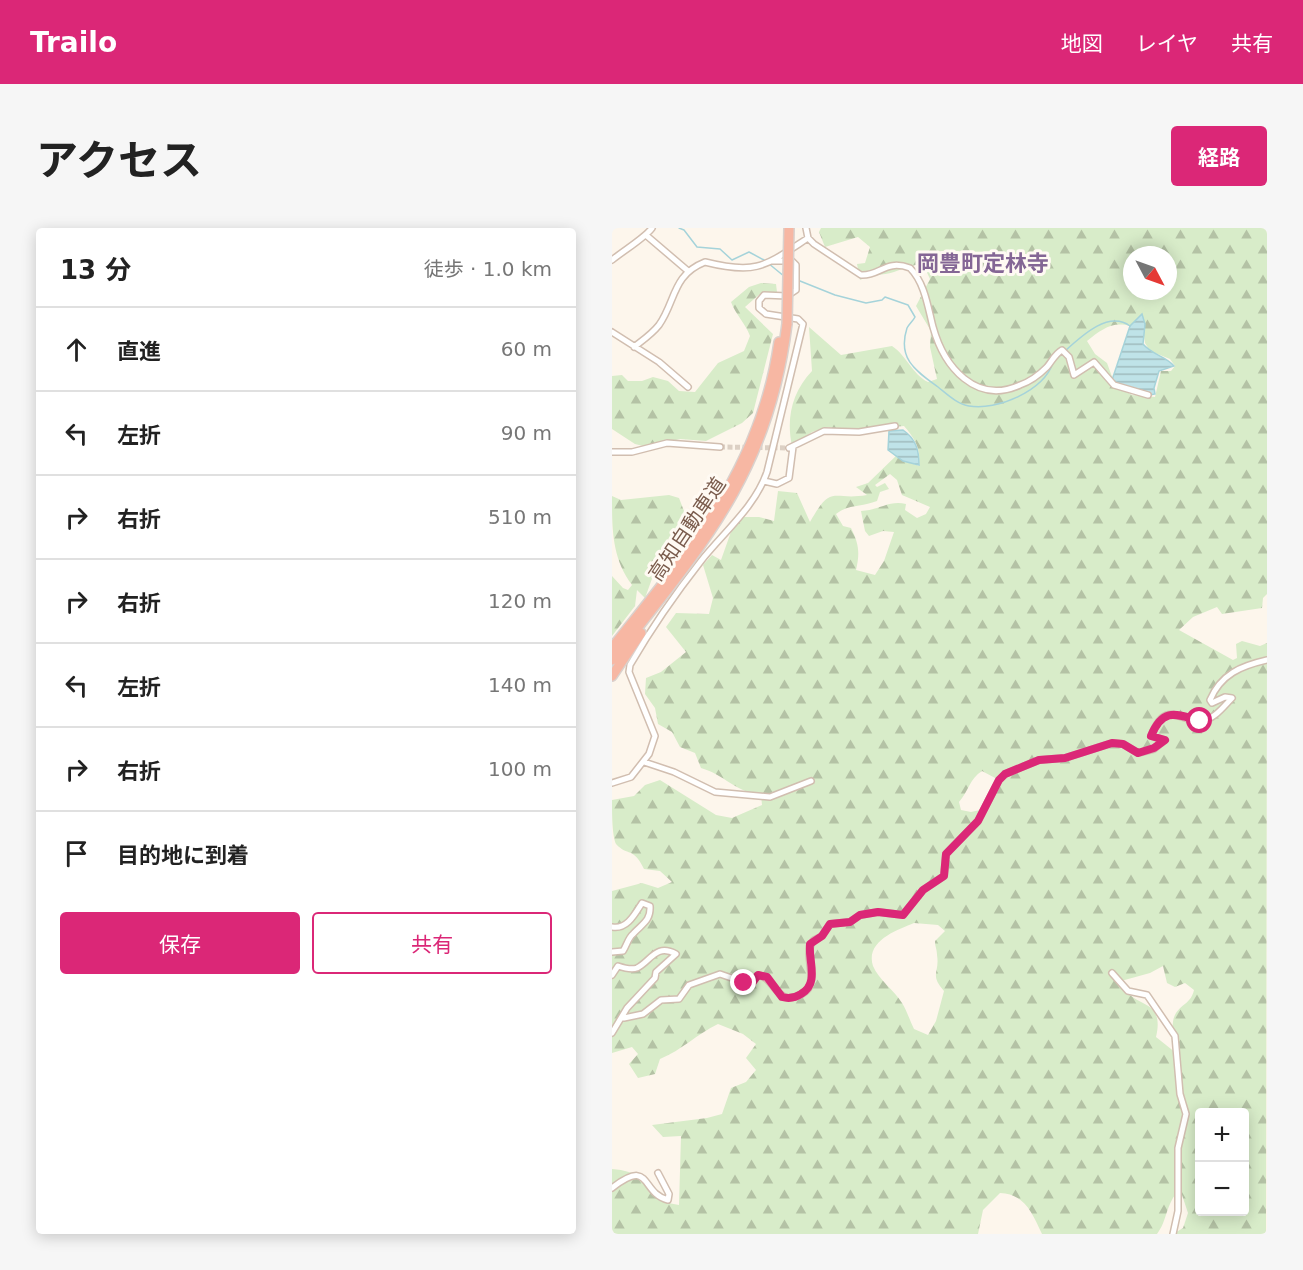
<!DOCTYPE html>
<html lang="ja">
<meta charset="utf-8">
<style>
body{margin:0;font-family:"DejaVu Sans","Noto Sans JP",sans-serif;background:#f6f6f6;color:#222}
.controls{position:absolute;right:18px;bottom:18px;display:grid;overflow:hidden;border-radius:6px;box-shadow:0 3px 15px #0003}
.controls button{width:54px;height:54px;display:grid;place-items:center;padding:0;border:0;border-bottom:2px solid #e0e0e0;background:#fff;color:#222;font:30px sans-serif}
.compass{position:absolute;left:511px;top:18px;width:54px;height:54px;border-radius:50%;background:#fff;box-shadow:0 3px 15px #0003;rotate:131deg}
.stop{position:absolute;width:18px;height:18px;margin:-14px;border:4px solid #db2777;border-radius:50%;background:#fff}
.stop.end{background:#db2777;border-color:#fff;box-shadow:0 2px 6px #0008}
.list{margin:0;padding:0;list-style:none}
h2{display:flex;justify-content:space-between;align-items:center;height:78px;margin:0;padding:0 24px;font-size:26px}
h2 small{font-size:20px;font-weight:400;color:#767676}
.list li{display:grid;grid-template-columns:39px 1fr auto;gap:18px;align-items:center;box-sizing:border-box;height:84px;padding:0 24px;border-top:2px solid #e0e0e0}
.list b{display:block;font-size:22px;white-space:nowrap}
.list em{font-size:20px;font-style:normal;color:#767676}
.actions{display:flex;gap:12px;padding:18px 24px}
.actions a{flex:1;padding:14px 0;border:2px solid #db2777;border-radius:6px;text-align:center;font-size:21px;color:#db2777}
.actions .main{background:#db2777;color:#fff}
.icon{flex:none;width:33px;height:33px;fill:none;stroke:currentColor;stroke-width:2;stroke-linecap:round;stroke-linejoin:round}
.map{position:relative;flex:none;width:655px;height:1006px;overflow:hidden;border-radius:6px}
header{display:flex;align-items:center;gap:36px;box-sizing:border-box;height:84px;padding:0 30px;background:#db2777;color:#fff}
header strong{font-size:28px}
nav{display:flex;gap:33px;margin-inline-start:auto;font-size:21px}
.intro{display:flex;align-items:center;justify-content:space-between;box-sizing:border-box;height:144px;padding:0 36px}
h1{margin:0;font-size:42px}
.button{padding:15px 27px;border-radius:6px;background:#db2777;color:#fff;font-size:21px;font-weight:700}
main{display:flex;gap:36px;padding:0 36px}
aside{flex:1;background:#fff;border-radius:6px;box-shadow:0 3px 15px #0003}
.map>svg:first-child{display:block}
.forest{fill:url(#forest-firs);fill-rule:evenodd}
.water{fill:url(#water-rules);stroke:#a5d3da;stroke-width:1.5}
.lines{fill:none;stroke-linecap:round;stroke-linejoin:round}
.stream{stroke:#a5d3da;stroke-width:1.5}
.minor-tunnel{stroke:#dcd0c4;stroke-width:5;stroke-dasharray:5 2.5;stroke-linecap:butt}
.minor-casing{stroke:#d1beb0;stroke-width:8}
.motorway-casing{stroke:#dad1cd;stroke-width:12}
.minor{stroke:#fff;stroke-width:5}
.motorway{stroke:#f7b7a3;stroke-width:9}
.motorway-bridge-casing{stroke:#dad1cd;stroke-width:12;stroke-linecap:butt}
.motorway-bridge{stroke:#f7b7a3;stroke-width:9}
.route{stroke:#db2777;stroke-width:8}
.labels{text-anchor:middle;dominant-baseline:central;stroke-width:6;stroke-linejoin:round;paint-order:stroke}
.street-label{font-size:20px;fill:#7a5c4d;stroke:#fffaf3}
.quarter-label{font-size:22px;font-weight:bold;fill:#846695;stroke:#fffaf3}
</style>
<header>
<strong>Trailo</strong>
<nav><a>地図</a><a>レイヤ</a><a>共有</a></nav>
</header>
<div class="intro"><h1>アクセス</h1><a class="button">経路</a></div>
<main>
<aside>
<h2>13 分<small>徒歩 · 1.0 km</small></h2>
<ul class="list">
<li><svg class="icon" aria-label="ahead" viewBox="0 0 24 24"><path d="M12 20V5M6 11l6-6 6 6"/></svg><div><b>直進</b></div><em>60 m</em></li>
<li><svg class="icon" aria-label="left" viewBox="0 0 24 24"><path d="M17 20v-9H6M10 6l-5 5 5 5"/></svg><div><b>左折</b></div><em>90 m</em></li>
<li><svg class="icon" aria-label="right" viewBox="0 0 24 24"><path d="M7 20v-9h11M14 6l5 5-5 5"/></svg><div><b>右折</b></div><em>510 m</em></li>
<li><svg class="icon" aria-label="right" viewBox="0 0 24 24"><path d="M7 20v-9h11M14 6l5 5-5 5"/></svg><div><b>右折</b></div><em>120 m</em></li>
<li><svg class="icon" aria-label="left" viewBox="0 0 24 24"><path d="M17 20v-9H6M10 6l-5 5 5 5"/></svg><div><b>左折</b></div><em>140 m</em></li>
<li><svg class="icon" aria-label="right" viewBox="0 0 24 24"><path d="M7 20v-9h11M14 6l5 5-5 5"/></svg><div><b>右折</b></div><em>100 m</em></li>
<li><svg class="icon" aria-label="arrive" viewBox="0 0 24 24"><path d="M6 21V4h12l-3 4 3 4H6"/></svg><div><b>目的地に到着</b></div></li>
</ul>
<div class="actions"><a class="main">保存</a><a>共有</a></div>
</aside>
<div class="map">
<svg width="655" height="1006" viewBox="0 0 655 1006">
<defs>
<pattern id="forest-firs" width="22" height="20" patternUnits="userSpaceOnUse" patternTransform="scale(1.5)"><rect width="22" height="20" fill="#d8ecc9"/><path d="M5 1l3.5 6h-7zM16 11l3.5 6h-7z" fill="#b4c2a5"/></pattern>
<pattern id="water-rules" width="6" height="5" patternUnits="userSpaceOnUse" patternTransform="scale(1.5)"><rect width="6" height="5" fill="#bfe3e8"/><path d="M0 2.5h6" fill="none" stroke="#a0bbbe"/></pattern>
</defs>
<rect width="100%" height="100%" fill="#fdf6ec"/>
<path class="forest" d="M209,0H655V366L651,370L650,380L610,386L605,379L581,389L567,402L621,432L625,430L624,416L630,413L648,418L655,415L654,1006H561L571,1000L576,985L570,967L565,964C553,980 555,993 545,1006H430C420,985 413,966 388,965L371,982L366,1006H0V941C25,943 39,952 51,974L67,977L69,908L51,909L40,897L95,890L110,886L119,860L134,854L144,842L134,830L144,816L131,806L106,796C85,806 70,822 48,831L43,846L26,850L17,836L26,826L20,819L0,825V663L30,655L46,660L60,654L48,643L32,641C21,618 16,629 4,616C0,607 0,584 0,572L22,568L33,557L48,552L104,587L120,590L150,577L149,567C123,564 113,547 89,540L83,525L68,519L60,504L46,496L43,480L33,466L34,450L49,444L74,424L54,399L64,385L97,386L101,370L91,337L100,327L109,332L120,301L131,289H147L162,293L166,263L185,265L198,294C220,255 220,273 255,267L244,259L256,255L287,225L292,232L307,238C309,220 303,211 292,198L232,203L216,199L200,204L180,218C174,190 180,164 200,143L197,99L229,127L280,118C295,128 300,146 316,154L325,151L318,119L319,103L304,78L318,51L311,36C300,37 293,40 282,44C269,48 263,45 248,52L245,36L253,35L258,19L246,9L213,19L207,4ZM520,27H556V63H520ZM529,87L533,115L538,123L558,131L563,138L559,143H549L543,169L520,167L503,157L495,135L483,126L475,113C489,102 500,93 518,98ZM278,246L285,252L290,267L318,279L314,286L305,290L293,282L294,276C277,272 268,282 249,283L253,303L257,308L271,303L282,304L272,333L263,347L244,342C248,325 247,316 239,300L231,298L224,286C237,276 250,279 265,273L268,264L277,261L273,255L265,259L263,257ZM370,543L385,551L368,582L359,584L349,582L347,574C356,564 358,550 370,543ZM302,695L326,697L333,703L323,713C323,719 325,721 325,727C328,745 317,746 332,763L324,793L316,807L302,801C298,793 295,783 290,775C283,763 266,751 261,738C253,713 285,702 302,695ZM551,738L555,755L563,759L573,755L582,762C579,775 571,775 564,785C557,796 563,814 564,825L544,809C554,767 517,782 509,753L538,745ZM588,884H632V984H588Z
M149,55L164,56L165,64H150L133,79L161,106L141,185L130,195L94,213L68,211L35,219L23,216L0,201V148L10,147L16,153H30L41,149L56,153L67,163L83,164L106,135L132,123L138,108C133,95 124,87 119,74L137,59Z
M57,267L67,270L72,283L80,284L82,293L80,308L69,316L41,348L33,370L25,362L23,378L0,408V348L11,360L16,362L20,357C0,330 0,302 0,268L9,272Z"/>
<path class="water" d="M530,86L533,96L531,116C540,127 554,128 562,138L547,143L542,160L543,166L533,168L500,152L518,98Z
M291,202C304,211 307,222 307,237L291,233L276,222L277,203Z"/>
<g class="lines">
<path class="stream" d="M67,0L72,2L85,19L108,21L120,32L137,24L152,32
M156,35L173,49
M188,53L223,67L254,75L270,72L273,69L296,77L303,89C301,93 297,96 295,100C285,131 304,143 326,159C335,166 345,176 357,178C385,183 431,163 441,135
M444,131C462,116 493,80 518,98"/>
<path class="minor-tunnel" d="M108,219L177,220"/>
<g class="minor-casing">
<path id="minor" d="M194,0L196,10L202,16L249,47C269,48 273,31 298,40C313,55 316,80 321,99C332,139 364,177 408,157C417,154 428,146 435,139C440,133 443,126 450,122L457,129L462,147L482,134L502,157L536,167
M35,8L76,43
M0,32C11,23 34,9 40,0
M0,104L47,134L76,159
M22,119C31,112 40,106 47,97C64,73 60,47 93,34C145,47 153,38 196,10
M177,220L212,203L247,204L283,198
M0,224H20L55,215L108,219
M152,253L165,256L177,250L181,219
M32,534L62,544L103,564L158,569L199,553
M0,555L19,549L37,526L43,508L17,444L18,437C39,401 63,366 89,333C111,305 143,279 155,244L191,96L186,91L154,86L147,80V73L152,67L175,68L184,62V37L180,33H161
M0,699C15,702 23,686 30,675L38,678C39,693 30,696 21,706C16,710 15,717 11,723L0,724
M500,745L516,763L535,767L563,808L568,866L574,886L566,920V983L561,1006
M0,747L6,738C12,740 19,742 25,740C39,733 44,715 64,726L44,744L43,750L15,780L0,805
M12,790L31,786L49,772L67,771L77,757L108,746L137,756L146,747C161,750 161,766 176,770C219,764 186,730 202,712L210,708L218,696L238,694L248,687L266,684L291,687L311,662L332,648L334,626L366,593L387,552L393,546L427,532L453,530L500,515L511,516L526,525L542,521L553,512L539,508C554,470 567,494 589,493C602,492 612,478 620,470L613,469L600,475L598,472C609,446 629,438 655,432
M0,960C40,929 28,965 56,972L57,966L46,945"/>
</g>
<g class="motorway-casing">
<path id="motorway" d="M0,420C77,323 149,242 167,114
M0,432C89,319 157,245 175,96
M0,448L29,405"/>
</g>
<use href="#minor" class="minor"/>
<use href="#motorway" class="motorway"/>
<g class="motorway-bridge-casing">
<path id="motorway-bridge" d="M175,96L177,0"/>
</g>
<use href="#motorway-bridge" class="motorway-bridge"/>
</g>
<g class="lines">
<path class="route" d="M132,755H140L146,747L155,749L170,769C177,771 183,770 189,766C208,755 196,733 198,716L210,708L218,696L238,694L248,687L266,684L291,687L311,662L332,648L334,626L366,593L387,552L393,546L427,532L453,530L500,515L511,516L526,525L542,520L553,512L539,508C551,479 564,486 588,493"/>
</g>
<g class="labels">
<g class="street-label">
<text transform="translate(75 301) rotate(-56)">高知自動車道</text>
</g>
<g class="quarter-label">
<text x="371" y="35">岡豊町定林寺</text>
</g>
</g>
</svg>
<div class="controls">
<button>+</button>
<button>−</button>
</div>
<svg class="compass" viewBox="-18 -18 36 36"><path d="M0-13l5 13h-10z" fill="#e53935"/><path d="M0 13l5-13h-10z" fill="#767676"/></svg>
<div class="stop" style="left:588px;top:493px"></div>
<div class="stop end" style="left:132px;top:755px"></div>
</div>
</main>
